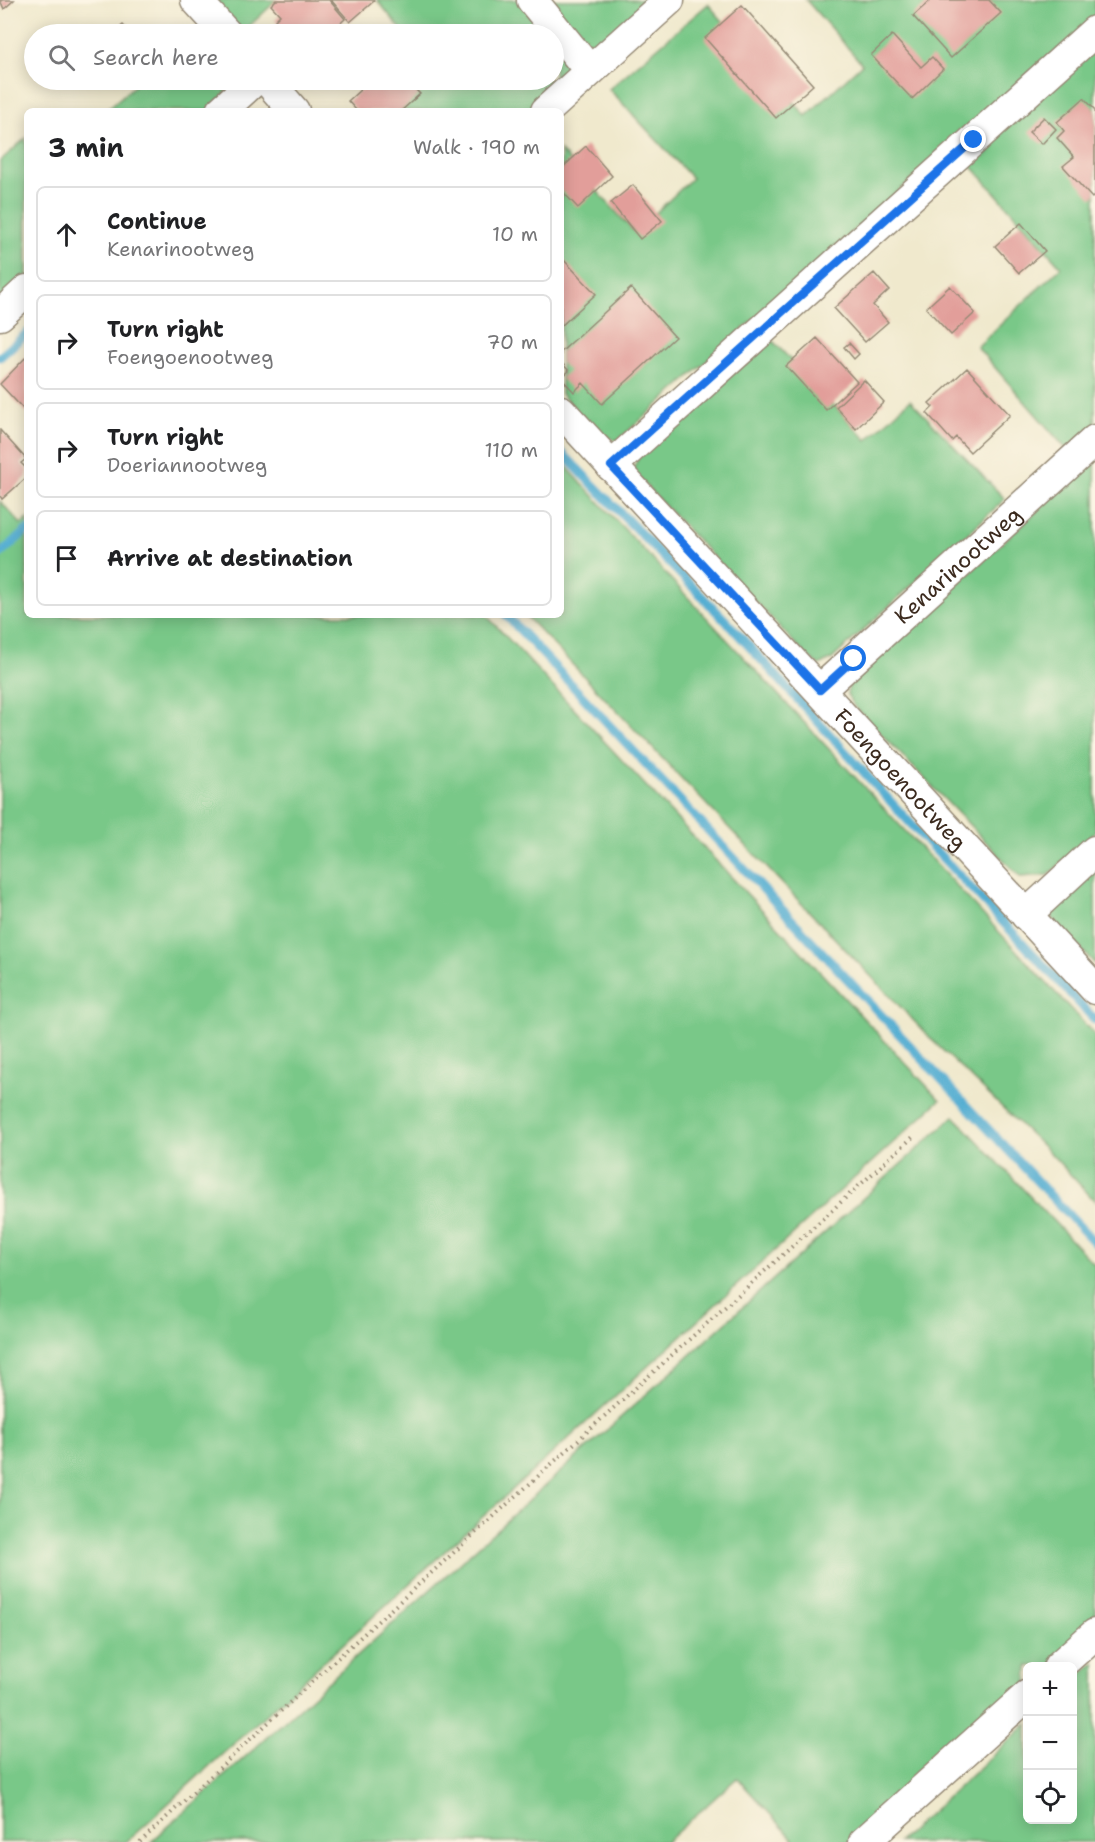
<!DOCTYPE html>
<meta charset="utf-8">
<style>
body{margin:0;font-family:"Shantell Sans",sans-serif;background:#f2f2f2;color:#202124}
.controls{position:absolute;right:18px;bottom:18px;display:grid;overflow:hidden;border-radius:9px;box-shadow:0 3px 15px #0003}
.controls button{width:54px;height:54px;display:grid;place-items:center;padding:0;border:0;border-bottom:2px solid #e0e0e0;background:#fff;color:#202124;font:30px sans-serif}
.stop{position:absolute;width:18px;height:18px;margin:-14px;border:4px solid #1a73e8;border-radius:50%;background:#fff}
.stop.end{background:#1a73e8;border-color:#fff;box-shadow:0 2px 6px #0008}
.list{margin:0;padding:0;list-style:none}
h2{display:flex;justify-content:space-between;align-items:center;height:78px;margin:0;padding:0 24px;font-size:26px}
h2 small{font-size:20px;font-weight:400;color:#757577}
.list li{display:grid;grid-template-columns:39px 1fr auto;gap:18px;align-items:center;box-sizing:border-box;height:96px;margin:0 12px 12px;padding:0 12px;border:2px solid #e0e0e0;border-radius:9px}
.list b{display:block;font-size:22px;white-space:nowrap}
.list p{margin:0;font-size:20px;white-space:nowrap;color:#757577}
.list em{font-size:20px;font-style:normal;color:#757577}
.icon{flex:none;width:33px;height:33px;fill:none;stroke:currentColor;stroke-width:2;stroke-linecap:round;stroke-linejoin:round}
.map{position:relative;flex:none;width:1095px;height:1842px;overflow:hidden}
.search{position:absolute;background:#fff;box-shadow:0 3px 15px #0003;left:24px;top:24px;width:540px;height:66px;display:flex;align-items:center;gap:15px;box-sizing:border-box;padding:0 21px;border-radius:33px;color:#757577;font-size:22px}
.panel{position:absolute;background:#fff;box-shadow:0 3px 15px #0003;left:24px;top:108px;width:540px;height:510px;border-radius:9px}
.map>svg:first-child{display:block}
.green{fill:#79c888;stroke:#5a7953;stroke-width:1.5}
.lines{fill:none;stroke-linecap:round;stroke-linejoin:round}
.stream{stroke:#55aed2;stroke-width:9}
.building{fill:#e29e9a}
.street-casing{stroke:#968a76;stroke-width:33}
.path{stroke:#968a76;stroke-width:4;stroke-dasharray:1.5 4.5;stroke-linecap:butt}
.street{stroke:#fff;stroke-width:30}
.route{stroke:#1a73e8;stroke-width:8}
.labels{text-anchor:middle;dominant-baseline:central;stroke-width:4.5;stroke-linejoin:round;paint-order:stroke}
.street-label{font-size:22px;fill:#3b2a1e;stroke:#fcf5e5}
</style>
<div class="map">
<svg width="1095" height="1842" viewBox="0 0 1095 1842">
<rect width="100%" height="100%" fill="#fcf5e5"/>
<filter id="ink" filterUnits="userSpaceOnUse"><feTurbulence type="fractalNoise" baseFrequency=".0167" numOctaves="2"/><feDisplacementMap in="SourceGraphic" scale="12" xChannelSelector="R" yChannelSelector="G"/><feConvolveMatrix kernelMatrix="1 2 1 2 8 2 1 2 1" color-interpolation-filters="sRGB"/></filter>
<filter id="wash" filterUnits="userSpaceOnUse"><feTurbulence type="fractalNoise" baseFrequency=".008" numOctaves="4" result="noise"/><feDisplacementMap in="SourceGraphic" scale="24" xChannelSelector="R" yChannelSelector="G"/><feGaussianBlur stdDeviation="1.35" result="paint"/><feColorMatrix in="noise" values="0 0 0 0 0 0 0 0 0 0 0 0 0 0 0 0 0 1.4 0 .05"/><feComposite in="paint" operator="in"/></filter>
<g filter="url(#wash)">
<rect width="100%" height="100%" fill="#f0e9cd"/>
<path class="green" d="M206,0H277L241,34Z
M377,0H526C541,18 589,65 577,89C573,97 560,105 553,111H400L429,80H554V34H405Z
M549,0H676L591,55Z
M806,0H1095V17L617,441L599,434L561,394V151L635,233L692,178L609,89L708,4L806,116L862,64Z
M1095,47V425L1067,450L977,347L1061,267L968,162Z
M141,80H233L213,111H105Z
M26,138L27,277L0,301V161Z
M769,337L867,440L910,400L1005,499L831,660L819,665L805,654L632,471L640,454Z
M1095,458V832L1048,875L1020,877L853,705L847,694L850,682Z
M561,461L1095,1035V1201L1054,1157L935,1043L525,615H561Z
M0,501L21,524L27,519V615H486L940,1100L126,1842H0Z
M1095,865V964L1049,915L1053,903Z
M954,1116L1095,1265V1631L1057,1666H1028L1027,1694L869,1842H796L737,1778L666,1842H151Z
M1095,1662V1842H899L1027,1724L1028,1820H1072L1073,1682Z"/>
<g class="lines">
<path class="stream" d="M0,357L27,333
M561,452L728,623L921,835L1095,1020
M0,554L27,530
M506,615L1095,1243"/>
</g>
<g id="blocks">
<path class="building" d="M0,0H14L4,9Z
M276,0H329L345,19L328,34H287L275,20L280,15L271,5Z
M331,0H373L374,1L350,22Z
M931,0H989L1001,13L951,58L913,16Z
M742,5L813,85L776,118L705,38Z
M123,25L131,34H111Z
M892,35L921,67L932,57L943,69L912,99L871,55Z
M371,80H406L420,94L401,111H357L348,101Z
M1084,98L1095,110V195L1092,198L1063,166L1074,157L1057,138L1064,131L1057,122Z
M1044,117L1056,129L1042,144L1029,132Z
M586,146L612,176L578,208L561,190V169Z
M633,185L662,221L640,239L611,203Z
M1021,223L1045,251L1019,273L995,246Z
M562,258L596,294L561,326V259Z
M874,273L889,290L873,305L888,322L865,342L834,308Z
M950,286L975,313L951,335L926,308Z
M631,288L675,337L602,404L583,383L574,392L561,378L569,371L561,362V352Z
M817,338L857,382L826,410L786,366Z
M849,343L859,354L854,359L844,347Z
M27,356V413L0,384Z
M967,368L1010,415L970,452L956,437L952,441L927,413L933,407L929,403Z
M864,380L884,402L856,429L836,407Z
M0,430L26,459L21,463L27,469V477L2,499L0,496Z"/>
</g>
</g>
<g filter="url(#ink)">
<use href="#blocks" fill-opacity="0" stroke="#968a76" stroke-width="1.5"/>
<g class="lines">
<g class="street-casing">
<g id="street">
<path d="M196,0L227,34"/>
<path d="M532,0L590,71"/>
<path d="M267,80L294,111"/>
<path d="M221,111L255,80"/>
<path d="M546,111L669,0"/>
<path d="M0,315L27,290"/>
<path id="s1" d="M561,411L1095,989"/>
<path d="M611,466L1095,31"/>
<path id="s2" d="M820,690L1095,440"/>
<path d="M1026,915L1095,851"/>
<path d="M1059,1666L1095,1634"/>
<path d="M864,1842L1028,1695"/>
</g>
</g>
<path class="path" d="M140,1842L356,1641L914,1136"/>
<use href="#street" class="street"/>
</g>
</g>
<g class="lines" filter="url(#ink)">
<path class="route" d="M854,659L820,690L611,466L974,140"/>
</g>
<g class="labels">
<g class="street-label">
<text stroke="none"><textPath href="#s2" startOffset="186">Kenarinootweg</textPath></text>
<text stroke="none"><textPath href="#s1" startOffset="501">Foengoenootweg</textPath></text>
</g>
</g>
</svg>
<div class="controls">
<button>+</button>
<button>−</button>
<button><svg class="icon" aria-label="locate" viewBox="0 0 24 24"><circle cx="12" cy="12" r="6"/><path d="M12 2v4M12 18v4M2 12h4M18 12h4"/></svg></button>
</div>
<div class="stop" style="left:854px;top:659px"></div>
<div class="stop end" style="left:974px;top:140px"></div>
<div class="search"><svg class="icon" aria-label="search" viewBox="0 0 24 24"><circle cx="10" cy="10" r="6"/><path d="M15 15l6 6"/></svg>Search here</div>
<section class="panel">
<h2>3 min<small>Walk · 190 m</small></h2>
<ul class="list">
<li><svg class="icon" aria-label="ahead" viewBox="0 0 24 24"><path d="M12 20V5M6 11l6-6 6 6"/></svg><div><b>Continue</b><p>Kenarinootweg</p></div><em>10 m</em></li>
<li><svg class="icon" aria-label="right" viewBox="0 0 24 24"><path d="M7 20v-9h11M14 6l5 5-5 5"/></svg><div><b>Turn right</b><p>Foengoenootweg</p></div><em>70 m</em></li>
<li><svg class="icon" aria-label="right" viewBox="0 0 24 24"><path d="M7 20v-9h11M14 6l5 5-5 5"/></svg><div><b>Turn right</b><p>Doeriannootweg</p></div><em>110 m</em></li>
<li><svg class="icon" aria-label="arrive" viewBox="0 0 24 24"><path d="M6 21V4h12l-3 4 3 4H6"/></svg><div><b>Arrive at destination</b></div></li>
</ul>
</section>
</div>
